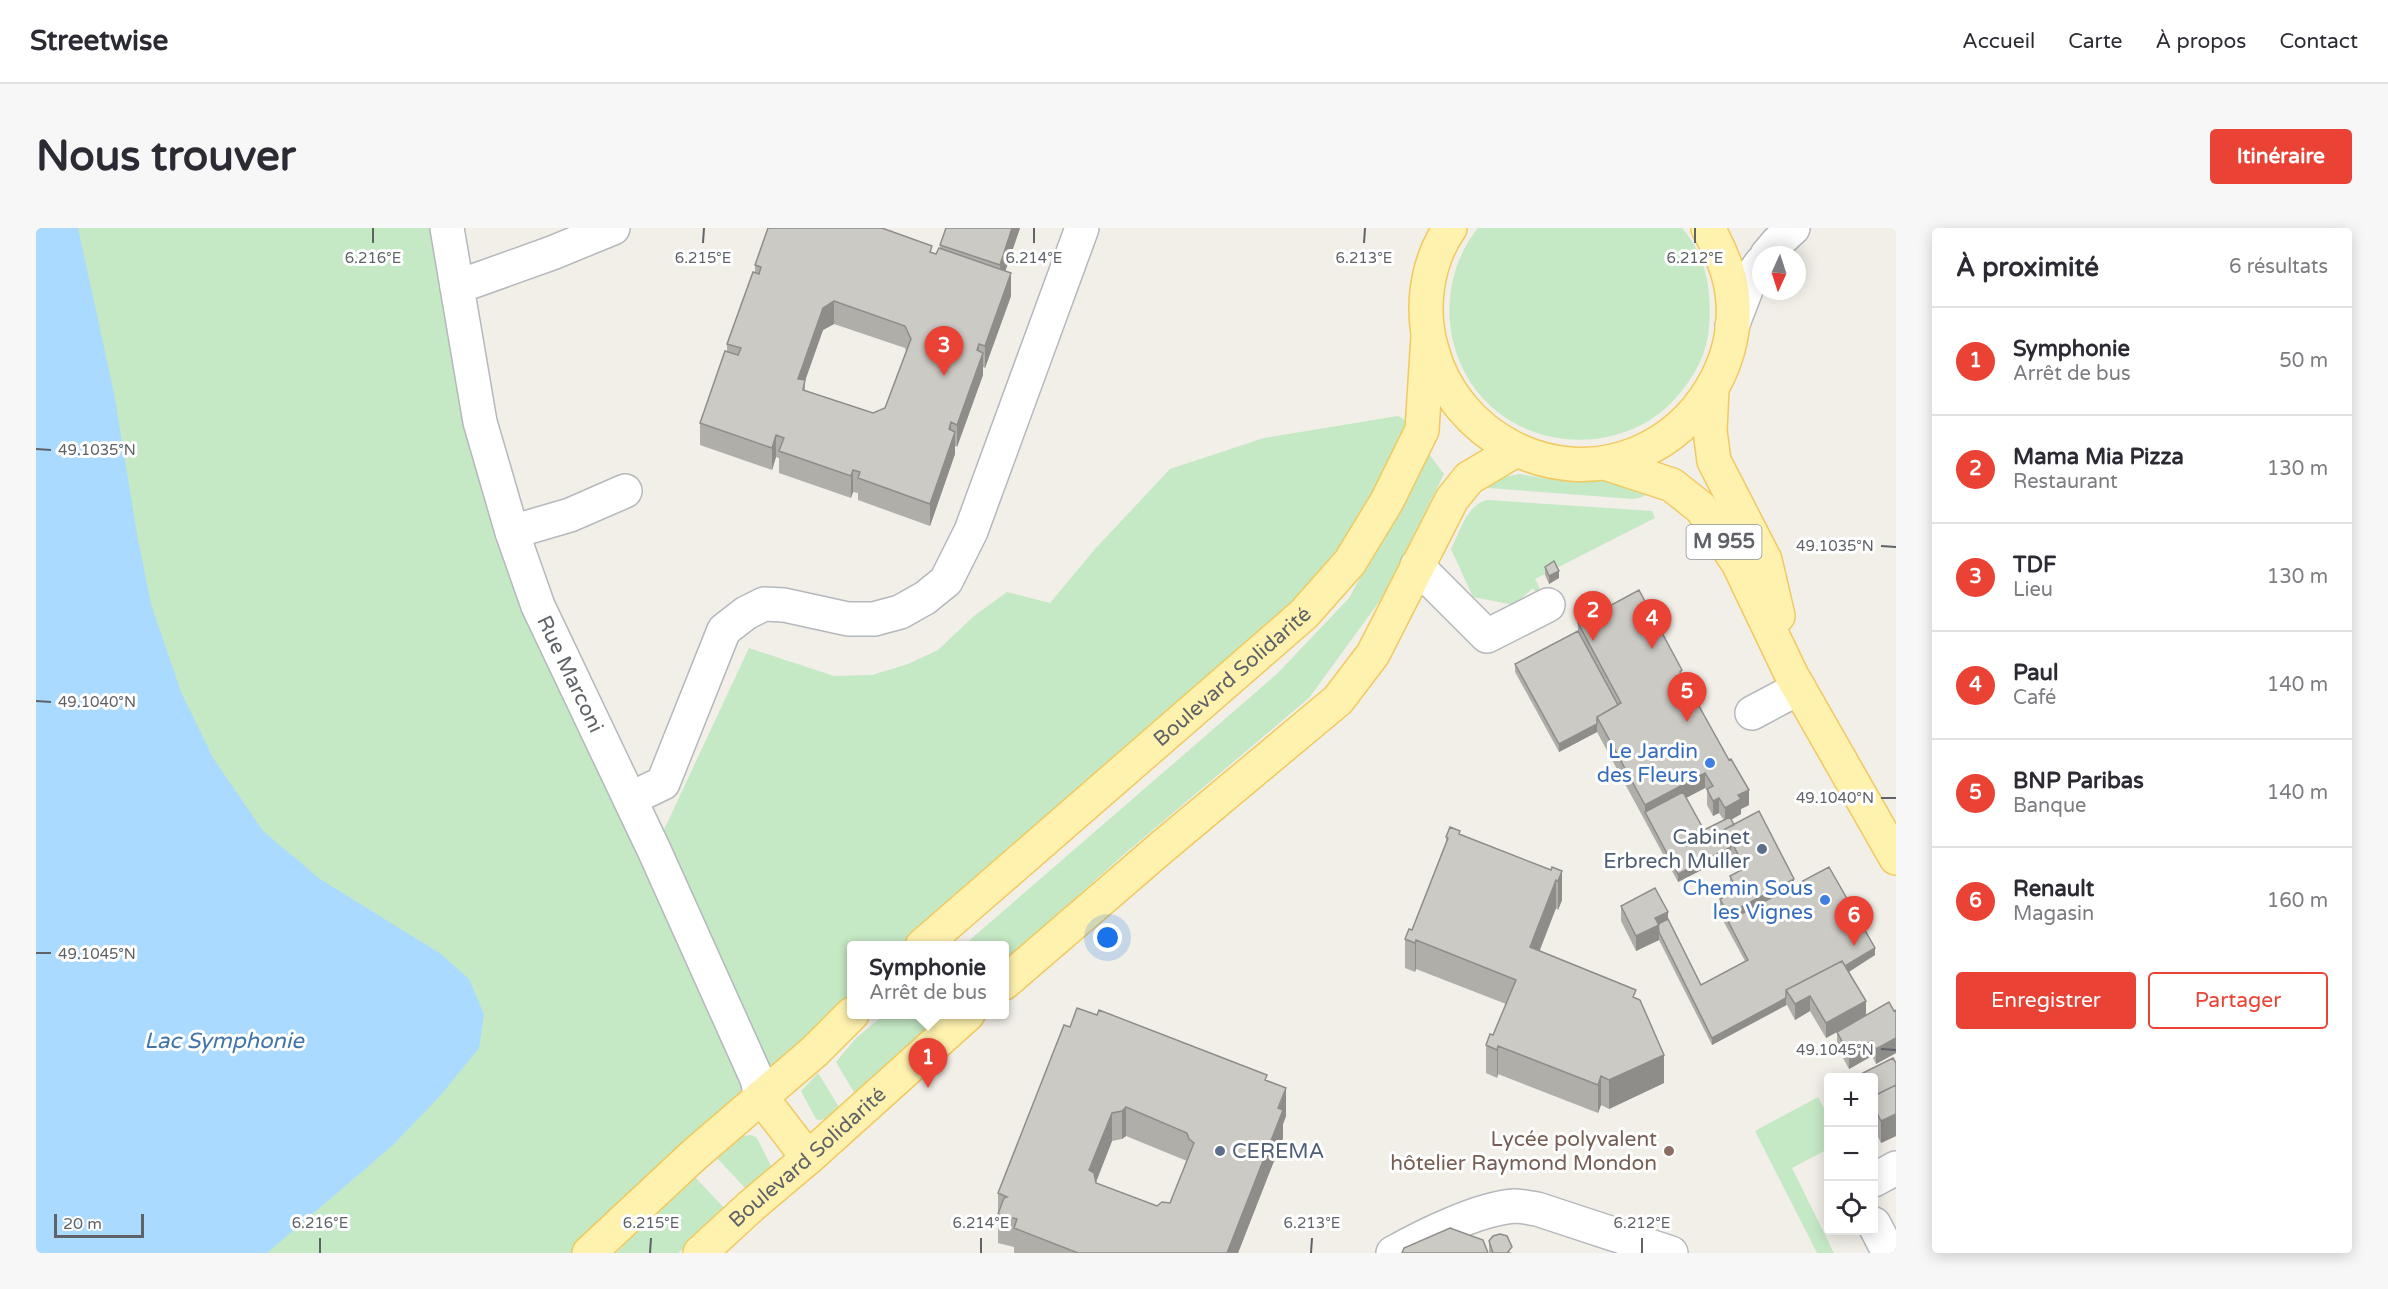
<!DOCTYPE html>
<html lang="fr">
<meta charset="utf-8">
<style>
body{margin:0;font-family:"Varela Round",sans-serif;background:#f7f7f7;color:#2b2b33}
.controls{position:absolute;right:18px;bottom:18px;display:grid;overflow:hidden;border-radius:6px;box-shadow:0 3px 15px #0003}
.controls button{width:54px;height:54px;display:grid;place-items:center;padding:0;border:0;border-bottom:2px solid #e1e1e2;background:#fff;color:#2b2b33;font:30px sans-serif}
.compass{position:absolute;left:1716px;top:18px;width:54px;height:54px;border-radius:50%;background:#fff;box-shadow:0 3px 15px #0003;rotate:183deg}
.scale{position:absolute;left:18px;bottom:15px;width:90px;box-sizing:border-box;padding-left:6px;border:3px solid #5f6368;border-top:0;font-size:16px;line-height:21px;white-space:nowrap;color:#5f6368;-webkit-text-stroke:4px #fff;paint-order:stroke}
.you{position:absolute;left:1072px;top:710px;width:21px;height:21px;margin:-15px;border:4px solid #fff;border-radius:50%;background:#1a73e8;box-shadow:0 0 0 9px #1a73e833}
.badge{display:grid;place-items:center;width:39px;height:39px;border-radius:50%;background:#ea4335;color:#fff;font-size:20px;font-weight:700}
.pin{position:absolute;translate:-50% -50px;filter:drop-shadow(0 2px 3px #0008)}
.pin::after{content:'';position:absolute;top:32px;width:21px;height:18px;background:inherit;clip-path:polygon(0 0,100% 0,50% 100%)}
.popup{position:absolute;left:811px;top:713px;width:162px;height:78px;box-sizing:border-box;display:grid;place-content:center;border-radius:6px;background:#fff;filter:drop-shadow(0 2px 4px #0005);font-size:20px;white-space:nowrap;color:#7c7c81}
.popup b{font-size:22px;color:#2b2b33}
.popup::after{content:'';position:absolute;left:50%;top:100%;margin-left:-12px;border:12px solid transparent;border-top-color:#fff}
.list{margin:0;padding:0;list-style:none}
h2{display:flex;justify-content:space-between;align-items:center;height:78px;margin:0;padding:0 24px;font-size:26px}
h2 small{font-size:20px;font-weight:400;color:#7c7c81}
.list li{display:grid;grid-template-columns:39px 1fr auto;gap:18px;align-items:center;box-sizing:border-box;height:108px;padding:0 24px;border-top:2px solid #e1e1e2}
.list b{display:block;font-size:22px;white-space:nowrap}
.list p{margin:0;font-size:20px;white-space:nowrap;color:#7c7c81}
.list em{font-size:20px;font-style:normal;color:#7c7c81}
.actions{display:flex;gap:12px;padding:18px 24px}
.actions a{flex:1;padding:14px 0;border:2px solid #ea4335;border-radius:6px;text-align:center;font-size:21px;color:#ea4335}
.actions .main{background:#ea4335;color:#fff}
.icon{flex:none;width:33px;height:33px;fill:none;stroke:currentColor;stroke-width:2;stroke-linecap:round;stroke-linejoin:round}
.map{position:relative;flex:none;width:1860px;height:1025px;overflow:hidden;border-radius:6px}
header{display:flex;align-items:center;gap:36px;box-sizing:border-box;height:84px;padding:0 30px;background:#fff;border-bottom:2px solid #e1e1e2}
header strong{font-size:28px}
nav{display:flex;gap:33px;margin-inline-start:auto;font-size:21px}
.intro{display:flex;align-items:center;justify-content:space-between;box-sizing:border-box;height:144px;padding:0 36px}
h1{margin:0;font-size:42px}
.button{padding:15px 27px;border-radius:6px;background:#ea4335;color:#fff;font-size:21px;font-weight:700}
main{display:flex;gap:36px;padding:0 36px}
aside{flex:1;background:#fff;border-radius:6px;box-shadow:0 3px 15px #0003}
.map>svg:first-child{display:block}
.green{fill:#c5e8c5}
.water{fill:#aadaff}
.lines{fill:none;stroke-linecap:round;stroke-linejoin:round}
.minor-casing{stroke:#b5b8bc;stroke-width:36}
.major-casing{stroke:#f2c960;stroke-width:36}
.minor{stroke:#fff;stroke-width:33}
.major{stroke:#fff2af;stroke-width:33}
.wall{fill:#afaea9;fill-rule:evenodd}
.shaded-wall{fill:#8f8d8a}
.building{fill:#cccac5;stroke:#8f8d8a;stroke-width:1.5;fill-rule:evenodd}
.ticks{fill:none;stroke:#5f6368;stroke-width:2}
.shop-dot{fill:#3f7fe0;stroke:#fff;stroke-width:2}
.service-dot{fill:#5c6f8a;stroke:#fff;stroke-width:2}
.education-dot{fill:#8d6e63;stroke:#fff;stroke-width:2}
.labels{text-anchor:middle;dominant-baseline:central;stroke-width:6;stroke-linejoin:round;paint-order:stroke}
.shield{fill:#fff;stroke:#8f9295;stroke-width:1.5}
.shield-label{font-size:20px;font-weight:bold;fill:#5f6368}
.street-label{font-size:21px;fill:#5f6368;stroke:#fff}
.shop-label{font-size:21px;fill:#366cbe;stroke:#fff;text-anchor:end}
.service-label{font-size:21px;fill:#4e5e75;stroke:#fff;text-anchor:end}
.education-label{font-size:21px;fill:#785e54;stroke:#fff;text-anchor:end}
.water-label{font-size:22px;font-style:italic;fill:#4174aa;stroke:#fff}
.ticks-label{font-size:15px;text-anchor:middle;fill:#5f6368;stroke:#fff;stroke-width:6;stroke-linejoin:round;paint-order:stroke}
</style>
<header>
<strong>Streetwise</strong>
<nav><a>Accueil</a><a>Carte</a><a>À propos</a><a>Contact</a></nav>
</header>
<div class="intro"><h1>Nous trouver</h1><a class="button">Itinéraire</a></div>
<main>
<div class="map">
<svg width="1860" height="1025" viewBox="0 0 1860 1025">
<rect width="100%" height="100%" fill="#f1efe8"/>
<path class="green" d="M0,0H411L444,194L619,621L713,420L798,448L836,447L872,436L902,422L938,388L971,364L1014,375L1059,321L1134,241L1228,210L1362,188L1386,202L1314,334L886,717L816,718L815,786L553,1025H0Z
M1442,0H1646C1672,29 1677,70 1672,107C1668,134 1652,158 1633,177C1581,227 1491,222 1445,168C1404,121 1403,48 1442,0Z
M1393,226L1408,246L1348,367L1273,470L1086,628L969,733L968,718H927L1242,445L1313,370Z
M1484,246L1524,253H1586L1620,261L1606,269L1598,271L1452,260L1448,256L1457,251Z
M1451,272L1616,283L1619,290L1499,351L1508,369L1504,371L1497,360L1478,377L1437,369L1415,321C1424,303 1431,277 1451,272Z
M848,787H908L819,866L800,834L820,810Z
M782,845L803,879C796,885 789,895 780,891L765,863Z
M1782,869L1792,888V921L1756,940L1798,1025H1781L1719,903Z
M715,907L721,910L737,942L712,963L680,929L705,908Z
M657,947L690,982L642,1025H580Z"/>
<path class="water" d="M0,0H42L78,165L101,306L115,376L145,464L177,530L227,603L284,651L405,726L433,751L448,786L443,820L404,868L357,917L231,1025H0Z"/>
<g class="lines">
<g class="minor-casing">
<g id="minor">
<path id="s1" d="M411,0L444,194L476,304L502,378L618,622L721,851L725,869"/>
<path d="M1731,27L1742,14L1757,0"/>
<path d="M421,59L516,25L577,0"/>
<path d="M1696,98L1715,49L1725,35"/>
<path d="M476,304L534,287L589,263"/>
<path d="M1381,338L1451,408L1512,377"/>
<path d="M1716,485L1763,460"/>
<path d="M594,571L627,555L688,402L710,385L728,376L748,377L812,391H838L864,384L889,370L910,353L935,303L1046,0"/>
<path d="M1838,952L1860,940"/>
<path d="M1838,996L1853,1025"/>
<path d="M1357,1025C1389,1007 1442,981 1478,978C1486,978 1494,980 1501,981L1635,1025"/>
</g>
</g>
<g class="major-casing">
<g id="major">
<path d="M1414,0C1390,35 1384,82 1396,122C1419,208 1517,261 1602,225C1664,199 1705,132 1696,64C1693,41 1683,20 1672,0"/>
<path d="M1676,161L1674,203L1678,233L1729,332L1742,388"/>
<path d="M1569,235L1636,257L1665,280L1702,335L1756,448L1860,630"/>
<path id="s2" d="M886,718L1268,386L1314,334L1351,273L1386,202L1392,108"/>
<path d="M968,755L1126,619L1302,472L1337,426L1416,271L1433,250L1480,222"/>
<path d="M725,869L772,930"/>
<path d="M553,1025L658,927L779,823L816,786"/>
<path id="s3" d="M664,1025L715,978L772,930L932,786"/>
</g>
</g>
<use href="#minor" class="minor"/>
<use href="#major" class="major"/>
</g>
<path class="wall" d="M984,0L969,43L975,68L949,140L947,139V147L921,219L919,218V226L894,298L822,272V265L817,264L815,270L743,245V230L740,229L736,242L664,217V195L691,123V116L719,44V37L896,25L900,26L904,21V17ZM798,96L869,120L870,123L849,180L837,185L769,163V152L787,102Z
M1509,339L1523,350L1513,356L1509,347Z
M1542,395L1646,448L1713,577L1705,581V586L1695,592L1698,597L1758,658L1839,727L1813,744L1830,787L1858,783L1860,782V825L1840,836L1836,828L1813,841L1801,819V804L1790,810L1774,783L1759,792L1751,777L1676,817L1623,712L1600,723L1585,693V678L1632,691L1665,757L1709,733L1684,687V671L1695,666L1694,663V648L1703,644L1695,627L1642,654L1561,504L1523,524L1479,444V436L1542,403ZM1669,560L1671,562V577L1677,588L1683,585L1688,592L1668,602L1650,570Z
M1424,606L1515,642L1526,643V672L1522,682L1520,680L1503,723L1600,771L1628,855L1573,881L1565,877L1562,885L1462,846L1461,850L1450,845V817L1457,807L1470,776L1380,741L1379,744L1369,740V711L1376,702L1410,617V609Z
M1034,799L1231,853L1250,888L1247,896V910L1202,1025H978V1019L962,1015V965ZM1090,908L1151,933L1134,975L1121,978L1060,955L1076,913L1086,911Z
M1860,835V908L1845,915L1838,901V849Z
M1453,1013L1476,1025H1453Z"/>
<path class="shaded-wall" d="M976,0H984L964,59V37Z
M975,45V68L949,140V118Z
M798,73V96L787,102L762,173V151L787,80Z
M943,116V136L947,125V147L921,219V197Z
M915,194V216L919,204V226L894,298V276Z
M740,207V229L736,242V220Z
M817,242V264L815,270V248Z
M1523,343V350L1513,356V348Z
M1561,496V504L1523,524V516Z
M1669,545V560L1612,590L1609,584V577Z
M1713,562V577L1705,581V586L1689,595V580L1702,567Z
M1683,570V585L1677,588V573Z
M1695,619V627L1642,654V646Z
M1526,643V672L1522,682V653Z
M1758,651V666L1692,693V686Z
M1520,652V680L1494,748V719Z
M1632,684V699L1623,704V712L1600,723V708L1619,690Z
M1380,712V741L1379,744V715Z
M1839,720V727L1806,748L1754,768Z
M1774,768V783L1759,792V776Z
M1750,770V777L1676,817V810Z
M1830,773V788L1790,810V795Z
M1860,810V825L1840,836V821Z
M1836,813V828L1813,841V826Z
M1462,818V846L1461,850V822Z
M1628,827V855L1573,881V852Z
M1565,848V877L1562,885V857Z
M1250,860V888L1247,896V910L1202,1025H1191Z
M1090,879V908L1086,911V883Z
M1076,885V913L1053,971V942Z
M1860,886V908L1845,915V893Z"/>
<path class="building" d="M732,0H846L896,18L894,24L900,26L903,20L975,45L949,118L943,116L941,122L947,125L921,197L915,194L913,201L919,204L894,276L822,250L824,244L817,242L815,248L743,223L748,210L740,207L736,220L664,195L689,123L702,127L705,120L691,116L717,44L723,46L725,39L719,37ZM798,73L869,98L875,111L849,180L837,185L767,162L769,152L762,151L787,80Z
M910,0H976L964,37L904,17Z
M1518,333L1523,343L1513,348L1509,339Z
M1603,362L1646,442L1644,444L1693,532L1695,531L1713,562L1702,567L1705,571L1689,580L1683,570L1677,573L1671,561L1677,558L1669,545L1609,577L1561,489L1585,475L1542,395Z
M1542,403L1582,477L1561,489V496L1523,516L1479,436Z
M1647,564L1668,602L1694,589L1698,597L1689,601V609L1695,619L1642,646L1609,584Z
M1723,583L1758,651L1692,686L1684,671L1701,662L1694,648L1709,640L1689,601Z
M1414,599L1424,603L1423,606L1515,642L1516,639L1526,643L1522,653L1520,652L1494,719L1600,762L1597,769L1604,772L1628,827L1573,852L1565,848L1562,857L1462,818L1461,822L1450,817L1454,806L1457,807L1480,752L1380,712L1379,715L1369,711L1373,701L1376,702L1412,610L1410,609Z
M1793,639L1839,720L1809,738L1806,733L1750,762V770L1676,810L1623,704L1622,696L1632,691L1665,757L1712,732L1692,693Z
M1619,660L1632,684L1619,690L1623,697L1600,708L1585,678Z
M1806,733L1830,773L1790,795L1774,768L1759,776L1750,762Z
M1853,774L1858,783L1860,782V810L1840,821L1836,813L1813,826L1801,804Z
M1041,780L1061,787L1063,782L1231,847L1229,852L1250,860L1242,880L1247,882L1191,1025H1042L978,1000L981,991L962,986L968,970L971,969L962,965L1028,797L1034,799ZM1090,879L1151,905L1153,911L1158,915L1134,975L1126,974L1121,978L1060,955L1058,945L1053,942L1076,885L1086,883Z
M1857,830L1860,835V857L1838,868V849H1819Z
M1860,857V886L1845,893L1838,879V868Z
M1414,1000L1447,1012L1452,1025H1366L1368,1020Z
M1464,1006L1471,1008L1476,1019L1471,1025H1457L1453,1013L1457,1008Z"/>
<path class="ticks" d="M337,15V0M667,15L668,0M998,15V0M1328,15L1329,0M1659,15V0M0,221L15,222M1845,318L1860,319M0,473L15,474M1845,570H1860M0,725H15M1845,821L1860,822M284,1025V1010M614,1025L615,1010M945,1025V1010M1275,1025L1276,1010M1606,1025V1010"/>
<g class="shop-dot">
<circle cx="1674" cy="535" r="6"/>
<circle cx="1789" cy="672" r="6"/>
</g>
<g class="service-dot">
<circle cx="1726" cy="621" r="6"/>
<circle cx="1184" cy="923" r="6"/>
</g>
<circle class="education-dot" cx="1633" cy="923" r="6"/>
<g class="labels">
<rect class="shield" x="1650.5" y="297" width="75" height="34" rx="4.5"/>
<g class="shield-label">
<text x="1688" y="314">M 955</text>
</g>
<g class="street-label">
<text stroke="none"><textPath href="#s1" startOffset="465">Rue Marconi</textPath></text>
<text stroke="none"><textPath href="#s2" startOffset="411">Boulevard Solidarité</textPath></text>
<text stroke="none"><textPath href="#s3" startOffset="144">Boulevard Solidarité</textPath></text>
</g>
<g class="shop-label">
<text x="1662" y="523">Le Jardin<tspan x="1662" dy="24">des Fleurs</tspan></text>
<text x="1777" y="660">Chemin Sous<tspan x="1777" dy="24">les Vignes</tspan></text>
</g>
<g class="service-label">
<text x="1714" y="609">Cabinet<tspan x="1714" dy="24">Erbrech Muller</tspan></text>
<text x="1196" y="923" text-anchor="start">CEREMA</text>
</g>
<g class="education-label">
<text x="1621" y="911">Lycée polyvalent<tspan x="1621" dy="24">hôtelier Raymond Mondon</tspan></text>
</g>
<g class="water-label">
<text x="188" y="813">Lac Symphonie</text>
</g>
</g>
<g class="ticks-label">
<text x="337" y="35">6.216°E</text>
<text x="667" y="35">6.215°E</text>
<text x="998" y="35">6.214°E</text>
<text x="1328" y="35">6.213°E</text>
<text x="1659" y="35">6.212°E</text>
<text x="61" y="227">49.1035°N</text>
<text x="1799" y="323">49.1035°N</text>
<text x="61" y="479">49.1040°N</text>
<text x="1799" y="575">49.1040°N</text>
<text x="61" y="731">49.1045°N</text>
<text x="1799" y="827">49.1045°N</text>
<text x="284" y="1000">6.216°E</text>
<text x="615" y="1000">6.215°E</text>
<text x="945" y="1000">6.214°E</text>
<text x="1276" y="1000">6.213°E</text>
<text x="1606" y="1000">6.212°E</text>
</g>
</svg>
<div class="controls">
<button>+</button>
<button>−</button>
<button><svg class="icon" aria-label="locate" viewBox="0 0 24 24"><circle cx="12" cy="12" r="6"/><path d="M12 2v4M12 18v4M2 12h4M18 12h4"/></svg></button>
</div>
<svg class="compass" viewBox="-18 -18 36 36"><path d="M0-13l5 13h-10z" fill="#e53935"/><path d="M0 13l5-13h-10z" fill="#7c7c81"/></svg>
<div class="scale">20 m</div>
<div class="you"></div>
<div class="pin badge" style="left:892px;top:860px">1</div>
<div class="popup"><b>Symphonie</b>Arrêt de bus</div>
<div class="pin badge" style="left:1557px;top:413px">2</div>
<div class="pin badge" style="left:908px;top:148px">3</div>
<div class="pin badge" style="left:1616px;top:421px">4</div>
<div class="pin badge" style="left:1651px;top:494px">5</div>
<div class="pin badge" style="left:1818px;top:718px">6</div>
</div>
<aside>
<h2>À proximité<small>6 résultats</small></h2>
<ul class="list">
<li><span class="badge">1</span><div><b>Symphonie</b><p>Arrêt de bus</p></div><em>50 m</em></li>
<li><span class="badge">2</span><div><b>Mama Mia Pizza</b><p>Restaurant</p></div><em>130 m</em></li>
<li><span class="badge">3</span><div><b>TDF</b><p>Lieu</p></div><em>130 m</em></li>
<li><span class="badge">4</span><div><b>Paul</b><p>Café</p></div><em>140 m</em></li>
<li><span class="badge">5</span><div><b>BNP Paribas</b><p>Banque</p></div><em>140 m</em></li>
<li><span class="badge">6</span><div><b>Renault</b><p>Magasin</p></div><em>160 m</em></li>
</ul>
<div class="actions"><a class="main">Enregistrer</a><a>Partager</a></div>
</aside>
</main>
